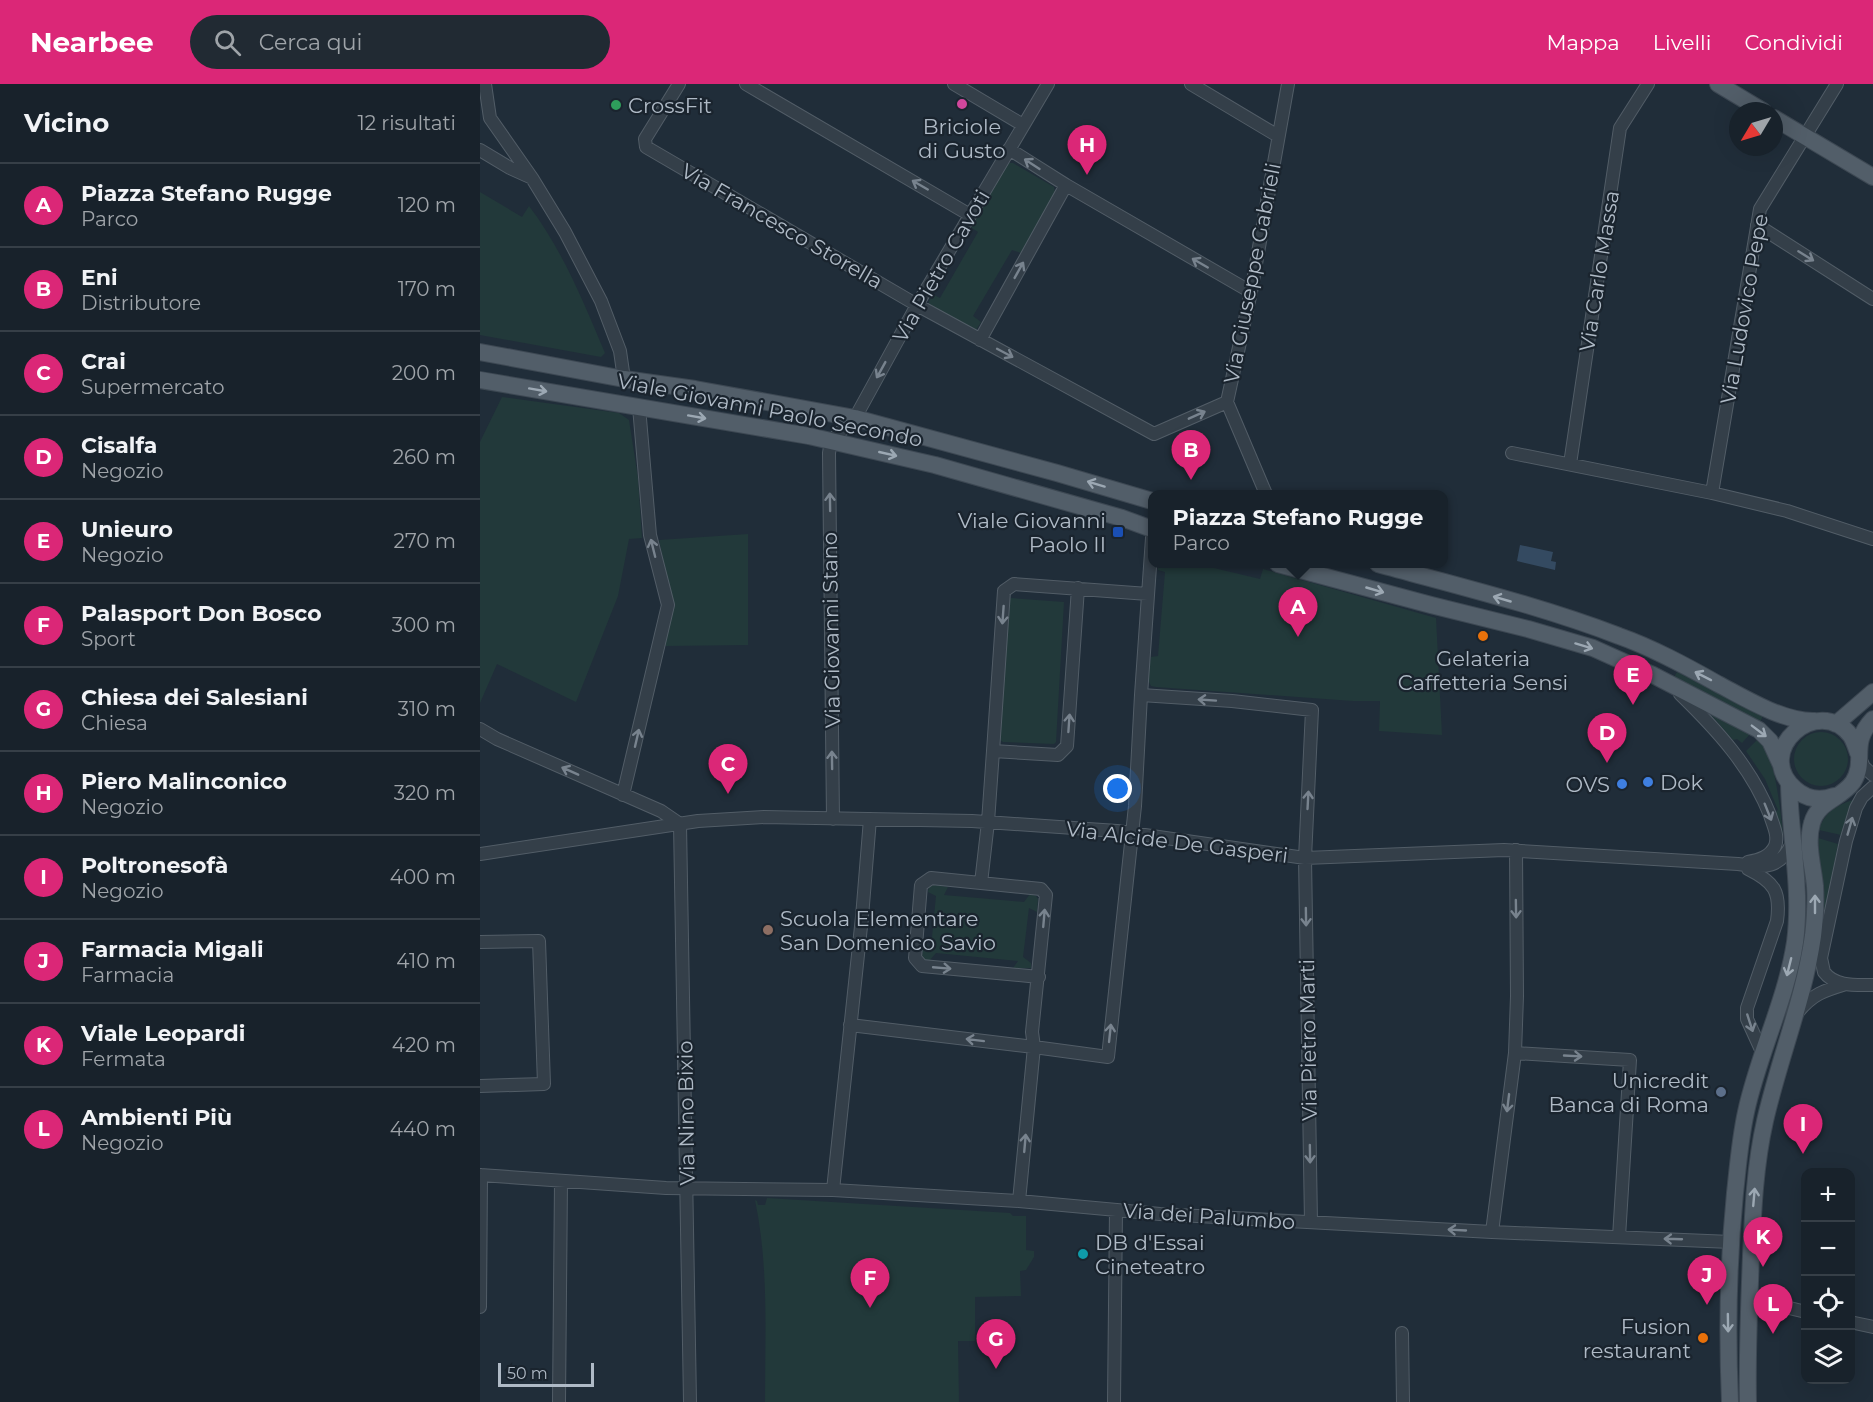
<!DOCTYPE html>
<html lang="it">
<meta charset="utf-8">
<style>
body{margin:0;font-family:Montserrat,sans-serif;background:#212a33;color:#f1f3f6}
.controls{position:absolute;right:18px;bottom:18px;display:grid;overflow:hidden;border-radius:12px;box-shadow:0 6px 24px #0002}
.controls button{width:54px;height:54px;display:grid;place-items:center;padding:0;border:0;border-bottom:2px solid #363f47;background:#18222b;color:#f1f3f6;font:30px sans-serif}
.compass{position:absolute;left:1249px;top:18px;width:54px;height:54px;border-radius:50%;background:#18222b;box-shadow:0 6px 24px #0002;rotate:232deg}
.scale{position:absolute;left:18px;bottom:15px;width:96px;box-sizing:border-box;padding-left:6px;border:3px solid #afbac6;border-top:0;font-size:16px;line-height:21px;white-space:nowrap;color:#afbac6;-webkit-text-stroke:4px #1a242e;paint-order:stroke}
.you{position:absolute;left:638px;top:705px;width:21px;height:21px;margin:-15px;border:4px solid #fff;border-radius:50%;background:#1a73e8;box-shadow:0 0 0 9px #1a73e833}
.badge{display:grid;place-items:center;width:39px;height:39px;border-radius:50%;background:#db2777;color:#fff;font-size:20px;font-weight:700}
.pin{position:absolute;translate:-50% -50px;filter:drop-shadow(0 2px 3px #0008)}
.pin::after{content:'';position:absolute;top:32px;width:21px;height:18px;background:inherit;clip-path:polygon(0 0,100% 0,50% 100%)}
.popup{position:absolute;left:668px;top:406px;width:300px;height:78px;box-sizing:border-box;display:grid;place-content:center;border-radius:12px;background:#18222b;filter:drop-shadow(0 2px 4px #0005);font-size:20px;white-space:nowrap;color:#9fa4a9}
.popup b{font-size:22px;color:#f1f3f6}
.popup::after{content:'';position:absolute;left:50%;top:100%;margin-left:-12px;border:12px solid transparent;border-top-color:#18222b}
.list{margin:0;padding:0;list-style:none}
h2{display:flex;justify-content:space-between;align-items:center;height:78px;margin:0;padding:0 24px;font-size:26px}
h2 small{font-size:20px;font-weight:400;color:#9fa4a9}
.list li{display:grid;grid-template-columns:39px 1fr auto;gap:18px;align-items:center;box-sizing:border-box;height:84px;padding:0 24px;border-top:2px solid #363f47}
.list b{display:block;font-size:22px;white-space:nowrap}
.list p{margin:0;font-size:20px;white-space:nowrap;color:#9fa4a9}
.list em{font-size:20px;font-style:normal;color:#9fa4a9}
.icon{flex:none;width:33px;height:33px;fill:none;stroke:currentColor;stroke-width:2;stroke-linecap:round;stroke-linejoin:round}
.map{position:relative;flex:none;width:1393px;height:1318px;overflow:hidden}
header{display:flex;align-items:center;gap:36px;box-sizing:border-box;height:84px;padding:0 30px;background:#db2777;color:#fff}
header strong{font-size:28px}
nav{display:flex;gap:33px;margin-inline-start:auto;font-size:21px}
.search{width:420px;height:54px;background:#212a33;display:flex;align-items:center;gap:15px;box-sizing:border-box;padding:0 21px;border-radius:33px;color:#9fa4a9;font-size:22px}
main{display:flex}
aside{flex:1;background:#18222b}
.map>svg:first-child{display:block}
.green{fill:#22393a}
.water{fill:#344a61}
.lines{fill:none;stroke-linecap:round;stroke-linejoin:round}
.minor-casing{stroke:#525d67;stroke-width:14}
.major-casing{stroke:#3d4853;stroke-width:18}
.minor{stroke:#343f49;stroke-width:12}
.major{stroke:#525e69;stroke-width:16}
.oneway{stroke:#78838e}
.oneway2{stroke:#9ca8b3}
.hotel-dot{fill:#d1479c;stroke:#1a242e;stroke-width:2}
.leisure-dot{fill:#2e9e5b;stroke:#1a242e;stroke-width:2}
.transit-dot{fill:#1a4fb4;stroke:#1a242e;stroke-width:2}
.food-dot{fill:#e8710a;stroke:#1a242e;stroke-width:2}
.shop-dot{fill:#3f7fe0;stroke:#1a242e;stroke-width:2}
.education-dot{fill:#8d6e63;stroke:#1a242e;stroke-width:2}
.service-dot{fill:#5c6f8a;stroke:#1a242e;stroke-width:2}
.culture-dot{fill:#0f9aa8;stroke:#1a242e;stroke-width:2}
.labels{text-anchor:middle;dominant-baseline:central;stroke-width:4.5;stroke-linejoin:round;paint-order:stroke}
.poi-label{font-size:21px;fill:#afbac6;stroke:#1a242e;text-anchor:start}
.street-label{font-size:21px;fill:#afbac6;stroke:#1a242e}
</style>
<header>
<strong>Nearbee</strong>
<div class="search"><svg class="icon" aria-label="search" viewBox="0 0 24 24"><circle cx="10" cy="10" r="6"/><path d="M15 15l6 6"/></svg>Cerca qui</div>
<nav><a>Mappa</a><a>Livelli</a><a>Condividi</a></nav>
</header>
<main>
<aside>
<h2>Vicino<small>12 risultati</small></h2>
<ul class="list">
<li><span class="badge">A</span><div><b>Piazza Stefano Rugge</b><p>Parco</p></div><em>120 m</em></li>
<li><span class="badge">B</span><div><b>Eni</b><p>Distributore</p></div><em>170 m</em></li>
<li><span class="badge">C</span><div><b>Crai</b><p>Supermercato</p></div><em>200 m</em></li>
<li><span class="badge">D</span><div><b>Cisalfa</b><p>Negozio</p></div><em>260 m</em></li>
<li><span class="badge">E</span><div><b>Unieuro</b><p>Negozio</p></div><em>270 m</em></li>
<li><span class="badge">F</span><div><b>Palasport Don Bosco</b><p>Sport</p></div><em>300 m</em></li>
<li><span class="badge">G</span><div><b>Chiesa dei Salesiani</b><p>Chiesa</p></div><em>310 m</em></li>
<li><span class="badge">H</span><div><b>Piero Malinconico</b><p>Negozio</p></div><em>320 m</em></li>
<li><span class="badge">I</span><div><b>Poltronesofà</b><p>Negozio</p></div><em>400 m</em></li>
<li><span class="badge">J</span><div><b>Farmacia Migali</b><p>Farmacia</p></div><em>410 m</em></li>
<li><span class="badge">K</span><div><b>Viale Leopardi</b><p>Fermata</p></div><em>420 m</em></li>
<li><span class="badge">L</span><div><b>Ambienti Più</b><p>Negozio</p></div><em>440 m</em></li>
</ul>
</aside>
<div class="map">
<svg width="1393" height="1318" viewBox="0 0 1393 1318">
<rect width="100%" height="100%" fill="#202d39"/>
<path class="green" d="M528,79H533L574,103L575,109L541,169L532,166L493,232L501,238L496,246L449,220V217L454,211L460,214L498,148L492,144L491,141Z
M0,108L42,133L49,122C82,165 104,219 125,269L121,273L0,251Z
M22,313L139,329L149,336L158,394L162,454L149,455L138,512L96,618L17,580L0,619V358Z
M268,450V561L185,562L193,524L179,456Z
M678,480H717L780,495L783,485L956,534L962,651L899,647L900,617H873L676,603L671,602L667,594L671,573L678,572L685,488L678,486Z
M531,514L584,518L576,658L574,660L523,658L520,656L528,517Z
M1197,588L1283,632L1280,638L1194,593Z
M1226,625L1270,650L1262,659L1257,655L1253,656Z
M1314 675a27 27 0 1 1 54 0a27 27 0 1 1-54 0Z
M1277,656C1279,658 1282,659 1284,662C1295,675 1301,731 1303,750H1300L1294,728L1298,726L1285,695L1266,667Z
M1373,716L1361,751L1339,746C1344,729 1356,721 1373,716Z
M1338,754L1358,760L1344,833Z
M454,801L468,803L464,811L544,818L550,810L556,812L558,815L557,828L549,824L543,873L551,879V884H533L538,877L456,869L450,876H445L442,873L443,859L451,863L456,812L448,808L449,803Z
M287,1114L530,1129L533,1132H546V1166L554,1167V1173L546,1186L540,1187L541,1212L495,1213V1257H478L479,1318H285C285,1251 289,1183 275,1116L277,1117L278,1121H285Z"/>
<path class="water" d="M1040,461L1073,468L1071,477L1076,478L1075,486L1037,477Z"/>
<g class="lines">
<g class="minor-casing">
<path id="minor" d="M5,0L10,34L52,94L85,148L121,217L140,267L144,295
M199,0L165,55L166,63L437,221L674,350L747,318L771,208L808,0
M266,0L490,131
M474,0L543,41
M711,0L798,52
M529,65L586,101L771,208
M0,66L30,84L52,94
M1277,141L1393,215
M500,256L586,101
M747,318L786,410
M1032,369L1232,409L1307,427L1393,455
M1090,380L1140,44L1168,0
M1232,409L1280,125L1357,0
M598,504L587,662L578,671L513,667L524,507L534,500L668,510
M1200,610C1237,646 1271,683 1290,731C1293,741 1299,752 1295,762C1290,773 1279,776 1268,778
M661,611L752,617L832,626L825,774L831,1138
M0,645L17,655L181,727L200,740
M1380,674L1384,683L1393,691
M1393,703L1382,713L1376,724L1366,757L1341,874L1344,888C1355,903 1376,901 1393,901
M143,711L188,521L170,451L159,323
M353,735L349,369L351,357L375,334L437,221L568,0
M200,740L210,1318
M0,770L218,737L284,733L492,737L637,747L825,774L1024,766L1258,780C1285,784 1301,785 1313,757
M1268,785C1294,798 1301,807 1297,837L1267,924V935L1283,970
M501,799L508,738L513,667
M0,858L59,857L64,1000L0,1002
M1318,928C1333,910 1343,907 1366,900
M370,941L554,963L552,948L566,811L561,805L451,794L441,801L435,874L442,882L559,893
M1035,969L1150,976L1139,1153
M0,1091L186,1104L353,1106L539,1117L680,1130L1012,1148L1251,1158
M353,1106L382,833L390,735
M539,1117L554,963L628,973L655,722L661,611L672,454
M1012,1148L1035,969L1037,912L1036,766
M1268,1214L1326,1228
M0,1223L1,1091
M1370,1238L1393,1243
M922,1249L923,1318
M79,1318L81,1097
M634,1318L636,1126"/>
</g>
<g class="major-casing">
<path id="major" d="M1238,0L1283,27
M1294,34L1393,93
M0,268L144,295L215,305L375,334L577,389L672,417
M0,296L329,352L455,381L642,434L672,445
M798,480L951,521L1048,545L1113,564L1173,591L1279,646L1290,657L1301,681
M898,480C978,502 1061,522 1139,552C1173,564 1206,582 1238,600C1265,614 1303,638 1335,637
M1356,640L1393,608
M1354,712C1340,717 1326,715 1315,705C1272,667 1338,609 1371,652C1374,657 1376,663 1378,669
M1250,1318C1247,1248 1248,1179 1255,1109C1258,1082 1260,1055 1266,1028C1278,971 1306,917 1315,858C1322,805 1310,753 1309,700
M1268,1318C1267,1269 1269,1221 1271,1172C1273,1127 1275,1081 1285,1037C1299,975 1324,915 1333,852C1335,835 1336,819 1335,802C1333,782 1326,759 1332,739C1338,717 1361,715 1373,698C1387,676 1369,660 1393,635"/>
</g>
<use href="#minor" class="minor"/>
<use href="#major" class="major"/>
</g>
<defs><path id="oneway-shaft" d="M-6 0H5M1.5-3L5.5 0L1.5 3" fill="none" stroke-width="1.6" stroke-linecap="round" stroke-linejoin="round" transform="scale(1.5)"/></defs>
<g class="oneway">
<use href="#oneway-shaft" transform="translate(552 80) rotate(-147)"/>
<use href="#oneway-shaft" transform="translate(440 101) rotate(-150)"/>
<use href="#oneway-shaft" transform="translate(1326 172) rotate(32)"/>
<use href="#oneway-shaft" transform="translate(720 179) rotate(-150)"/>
<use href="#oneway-shaft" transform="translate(539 186) rotate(-61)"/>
<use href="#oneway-shaft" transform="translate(525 269) rotate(28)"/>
<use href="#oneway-shaft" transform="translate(401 286) rotate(119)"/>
<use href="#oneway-shaft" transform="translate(717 331) rotate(-24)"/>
<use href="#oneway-shaft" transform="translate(350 418) rotate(-91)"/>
<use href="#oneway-shaft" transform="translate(173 464) rotate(-104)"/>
<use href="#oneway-shaft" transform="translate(523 531) rotate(94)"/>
<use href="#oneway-shaft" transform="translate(727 616) rotate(-176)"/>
<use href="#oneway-shaft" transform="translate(589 639) rotate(-86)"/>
<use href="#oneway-shaft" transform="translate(157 654) rotate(-77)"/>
<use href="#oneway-shaft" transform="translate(352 676) rotate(-91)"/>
<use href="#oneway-shaft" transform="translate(90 687) rotate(-156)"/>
<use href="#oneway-shaft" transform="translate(828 716) rotate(-87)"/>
<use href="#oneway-shaft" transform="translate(1288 728) rotate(68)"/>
<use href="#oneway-shaft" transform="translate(1370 742) rotate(-74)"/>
<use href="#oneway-shaft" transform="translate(1036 825) rotate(89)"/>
<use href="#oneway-shaft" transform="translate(826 833) rotate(89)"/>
<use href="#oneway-shaft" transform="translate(564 834) rotate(-85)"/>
<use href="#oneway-shaft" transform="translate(462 884) rotate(5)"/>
<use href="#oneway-shaft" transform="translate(1270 939) rotate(72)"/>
<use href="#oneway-shaft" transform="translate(630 949) rotate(-84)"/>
<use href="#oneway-shaft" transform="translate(495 956) rotate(-173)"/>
<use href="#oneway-shaft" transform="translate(1093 972) rotate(3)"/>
<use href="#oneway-shaft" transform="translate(1028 1019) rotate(97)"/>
<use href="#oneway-shaft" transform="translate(545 1059) rotate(-85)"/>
<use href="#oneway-shaft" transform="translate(830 1070) rotate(89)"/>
<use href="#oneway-shaft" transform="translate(977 1146) rotate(-177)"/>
<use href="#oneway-shaft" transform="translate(1193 1155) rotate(-178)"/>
</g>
<g class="oneway2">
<use href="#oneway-shaft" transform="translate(58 306) rotate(10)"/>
<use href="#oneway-shaft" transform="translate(217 333) rotate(10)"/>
<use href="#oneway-shaft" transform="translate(408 370) rotate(13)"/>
<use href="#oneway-shaft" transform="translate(616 400) rotate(-163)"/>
<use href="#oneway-shaft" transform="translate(895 506) rotate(16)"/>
<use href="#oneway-shaft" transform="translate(1022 515) rotate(-164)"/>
<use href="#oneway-shaft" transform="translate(1104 562) rotate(17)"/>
<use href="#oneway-shaft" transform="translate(1223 592) rotate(-153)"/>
<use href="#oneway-shaft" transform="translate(1279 647) rotate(37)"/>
<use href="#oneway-shaft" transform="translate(1335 820) rotate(-90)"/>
<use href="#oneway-shaft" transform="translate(1309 883) rotate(104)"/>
<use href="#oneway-shaft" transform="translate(1274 1113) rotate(-85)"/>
<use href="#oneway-shaft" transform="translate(1248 1239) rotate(89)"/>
</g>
<circle class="hotel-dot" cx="482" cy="20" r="6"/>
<circle class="leisure-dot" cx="136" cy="21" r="6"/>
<rect class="transit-dot" x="632" y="442" width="12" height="12" rx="3"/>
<g class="food-dot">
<circle cx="1003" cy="552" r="6"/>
<circle cx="1223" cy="1254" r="6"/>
</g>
<g class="shop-dot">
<circle cx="1168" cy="698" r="6"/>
<circle cx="1142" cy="700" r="6"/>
</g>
<circle class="education-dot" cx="288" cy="846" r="6"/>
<circle class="service-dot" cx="1241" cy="1008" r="6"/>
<circle class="culture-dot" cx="603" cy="1170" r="6"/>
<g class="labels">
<g class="poi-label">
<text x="148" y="21">CrossFit</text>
<text x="482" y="42" text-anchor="middle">Briciole<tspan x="482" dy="24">di Gusto</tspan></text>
<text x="626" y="436" text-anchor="end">Viale Giovanni<tspan x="626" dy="24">Paolo II</tspan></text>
<text x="1003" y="574" text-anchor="middle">Gelateria<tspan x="1003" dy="24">Caffetteria Sensi</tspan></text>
<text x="1180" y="698">Dok</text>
<text x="1130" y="700" text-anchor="end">OVS</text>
<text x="300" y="834">Scuola Elementare<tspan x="300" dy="24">San Domenico Savio</tspan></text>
<text x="1229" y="996" text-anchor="end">Unicredit<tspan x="1229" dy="24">Banca di Roma</tspan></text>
<text x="615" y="1158">DB d'Essai<tspan x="615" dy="24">Cineteatro</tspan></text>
<text x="1211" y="1242" text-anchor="end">Fusion<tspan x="1211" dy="24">restaurant</tspan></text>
</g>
<g class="street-label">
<text transform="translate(302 142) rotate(30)">Via Francesco Storella</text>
<text transform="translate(461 182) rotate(-60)">Via Pietro Cavoti</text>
<text transform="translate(1119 187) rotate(-81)">Via Carlo Massa</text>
<text transform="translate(772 189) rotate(-79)">Via Giuseppe Gabrieli</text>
<text transform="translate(1264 225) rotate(-80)">Via Ludovico Pepe</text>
<text transform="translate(290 326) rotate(11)">Viale Giovanni Paolo Secondo</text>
<text transform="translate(351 546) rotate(-91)">Via Giovanni Stano</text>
<text transform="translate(697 758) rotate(7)">Via Alcide De Gasperi</text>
<text transform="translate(828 956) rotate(-91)">Via Pietro Marti</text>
<text transform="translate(206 1029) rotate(-91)">Via Nino Bixio</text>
<text transform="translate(729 1132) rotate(4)">Via dei Palumbo</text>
</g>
</g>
</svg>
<div class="controls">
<button>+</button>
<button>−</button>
<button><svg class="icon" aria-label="locate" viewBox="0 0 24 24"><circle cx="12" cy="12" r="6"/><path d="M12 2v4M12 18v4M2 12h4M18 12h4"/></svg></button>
<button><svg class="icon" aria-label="layers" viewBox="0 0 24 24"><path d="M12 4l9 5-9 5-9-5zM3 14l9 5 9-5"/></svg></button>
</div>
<svg class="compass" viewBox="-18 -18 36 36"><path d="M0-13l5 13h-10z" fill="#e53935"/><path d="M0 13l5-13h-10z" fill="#9fa4a9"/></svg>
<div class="scale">50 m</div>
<div class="you"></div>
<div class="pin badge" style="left:818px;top:553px">A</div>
<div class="popup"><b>Piazza Stefano Rugge</b>Parco</div>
<div class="pin badge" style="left:711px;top:396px">B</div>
<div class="pin badge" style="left:248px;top:710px">C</div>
<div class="pin badge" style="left:1127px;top:679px">D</div>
<div class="pin badge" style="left:1153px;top:621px">E</div>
<div class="pin badge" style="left:390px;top:1224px">F</div>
<div class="pin badge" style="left:516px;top:1285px">G</div>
<div class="pin badge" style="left:607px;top:91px">H</div>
<div class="pin badge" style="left:1323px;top:1070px">I</div>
<div class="pin badge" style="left:1227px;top:1221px">J</div>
<div class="pin badge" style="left:1283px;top:1183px">K</div>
<div class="pin badge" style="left:1293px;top:1250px">L</div>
</div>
</main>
